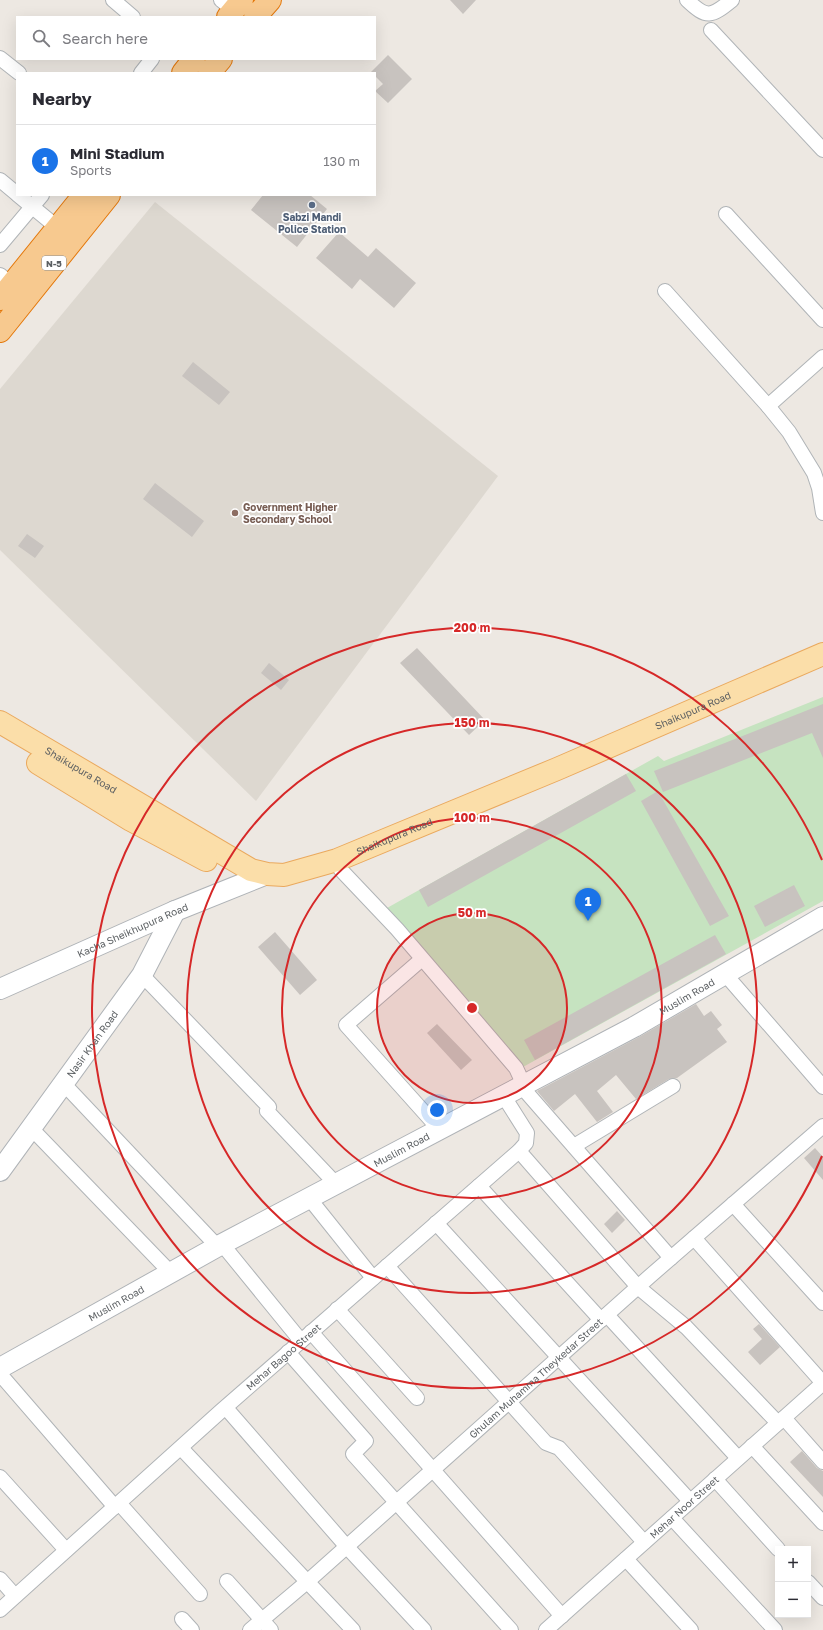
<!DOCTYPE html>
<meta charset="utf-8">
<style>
body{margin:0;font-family:"Golos Text",sans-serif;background:#f7f7f7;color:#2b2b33}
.controls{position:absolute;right:12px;bottom:12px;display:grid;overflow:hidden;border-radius:0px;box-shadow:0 4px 16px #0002}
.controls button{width:36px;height:36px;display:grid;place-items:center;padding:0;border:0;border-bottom:1px solid #e1e1e2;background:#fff;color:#2b2b33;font:20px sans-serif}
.you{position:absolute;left:437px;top:1110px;width:14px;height:14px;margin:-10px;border:3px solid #fff;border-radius:50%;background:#1a73e8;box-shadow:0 0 0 6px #1a73e833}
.badge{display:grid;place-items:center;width:26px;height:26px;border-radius:50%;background:#1a73e8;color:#fff;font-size:13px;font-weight:700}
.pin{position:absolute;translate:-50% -33px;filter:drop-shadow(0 1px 2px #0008)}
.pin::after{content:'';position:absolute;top:21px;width:14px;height:12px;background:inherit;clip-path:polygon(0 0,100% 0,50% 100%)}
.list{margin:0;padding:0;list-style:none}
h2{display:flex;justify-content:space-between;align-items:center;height:52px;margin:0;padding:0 16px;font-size:17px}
h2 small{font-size:13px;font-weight:400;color:#7c7c81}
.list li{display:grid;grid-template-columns:26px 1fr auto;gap:12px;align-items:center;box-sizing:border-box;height:72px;padding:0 16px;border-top:1px solid #e1e1e2}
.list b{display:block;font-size:15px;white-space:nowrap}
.list p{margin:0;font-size:13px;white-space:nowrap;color:#7c7c81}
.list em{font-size:13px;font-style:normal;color:#7c7c81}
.icon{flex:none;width:22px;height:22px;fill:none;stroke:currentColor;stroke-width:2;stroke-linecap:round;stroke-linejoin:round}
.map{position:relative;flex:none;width:823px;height:1630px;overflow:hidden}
.search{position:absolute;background:#fff;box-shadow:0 4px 16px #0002;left:16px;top:16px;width:360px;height:44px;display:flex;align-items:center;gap:10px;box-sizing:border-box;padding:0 14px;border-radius:0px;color:#7c7c81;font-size:15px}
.panel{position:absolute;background:#fff;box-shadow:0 4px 16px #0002;left:16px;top:72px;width:360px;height:124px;border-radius:0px}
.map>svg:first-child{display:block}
.education{fill:#ddd8d0}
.green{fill:#c6e3c0}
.building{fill:#c8c3bf}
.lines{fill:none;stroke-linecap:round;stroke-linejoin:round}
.street-casing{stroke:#b0b4b7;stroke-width:16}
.secondary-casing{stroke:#afb3b7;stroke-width:22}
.primary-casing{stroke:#eaa95e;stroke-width:24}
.highway-casing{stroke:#e4780b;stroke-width:24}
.street{stroke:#fff;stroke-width:14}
.secondary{stroke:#fff;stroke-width:20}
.primary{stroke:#fbdea9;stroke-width:22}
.highway{stroke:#f7c98f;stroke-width:22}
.ring{fill:none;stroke:#d62828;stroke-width:2}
.service-dot{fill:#5c6f8a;stroke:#fff;stroke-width:1.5}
.education-dot{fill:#8d6e63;stroke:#fff;stroke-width:1.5}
.labels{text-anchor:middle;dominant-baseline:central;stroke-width:3.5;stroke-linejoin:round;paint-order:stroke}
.shield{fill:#fff;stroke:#8c8f91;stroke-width:1}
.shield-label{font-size:9px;font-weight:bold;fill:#5b5f62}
.service-label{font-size:10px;font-weight:bold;fill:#4e5e75;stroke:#fff}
.education-label{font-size:10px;font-weight:bold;fill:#785e54;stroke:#fff;text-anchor:start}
.street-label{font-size:10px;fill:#5b5f62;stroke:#fff}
.centre{fill:#d62828;stroke:#fff;stroke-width:2}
.ring-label{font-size:12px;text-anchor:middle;font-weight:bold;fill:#d62828;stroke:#fff;stroke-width:3.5;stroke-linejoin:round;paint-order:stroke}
</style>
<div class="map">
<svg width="823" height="1630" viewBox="0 0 823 1630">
<rect width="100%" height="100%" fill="#ede8e2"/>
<path class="education" d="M155,202L498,476L256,801L0,550V389Z"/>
<path class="green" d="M823,697V901L523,1067L387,908L658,756L664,761Z"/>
<path class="building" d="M450,0H476L463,14Z
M388,55L412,79L388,103L375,91L383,84L375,76V73L371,72Z
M263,195H310L327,209L297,247L251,210Z
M339,232L368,257L376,248L416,283L394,308L360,279L352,289L316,258Z
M193,362L230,392L219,405L182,376Z
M155,483L204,521L192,537L143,499Z
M27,534L44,546L35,558L18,546Z
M417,648L485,720L469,735L400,663Z
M269,663L289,680L281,690L261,673Z
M823,704V758L812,733L663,792L654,771Z
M626,774L636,791L428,907L419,890Z
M658,791L729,916L710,926L641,801Z
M794,885L805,906L765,927L754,906Z
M275,932L317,980L300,995L258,947Z
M715,935L726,954L535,1060L524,1040Z
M696,1004L704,1016L711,1011L722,1025L717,1029L727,1042L677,1078L669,1079L636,1099L616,1075L597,1091L613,1112L597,1122L575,1094L554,1111L537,1091L639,1037Z
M437,1024L472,1060L461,1070L427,1033Z
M815,1148L823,1157V1180L804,1158Z
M617,1211L625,1220L612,1233L604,1224Z
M759,1324L780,1347L760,1365L748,1352L762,1339L753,1329Z
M802,1451L817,1468L823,1471V1497L790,1462Z"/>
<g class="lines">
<g class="street-casing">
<g id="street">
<path d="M113,0L133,17"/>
<path d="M221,0L234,11"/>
<path d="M687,0C707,19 711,17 732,0"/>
<path d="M711,30L823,150"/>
<path d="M0,58L19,73"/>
<path d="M141,73L152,59"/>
<path d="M0,180L17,194"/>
<path d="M18,195L58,228"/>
<path d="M726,214L823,320"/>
<path d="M0,245L42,195"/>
<path d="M0,275L12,285"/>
<path d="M665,291L768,406L789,432L814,473L819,488L823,513"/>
<path d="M768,406L823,357"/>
<path d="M341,870L397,929L516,1068L528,1094L671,1258"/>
<path d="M422,959L346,1025L439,1129"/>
<path d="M725,974L823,1087"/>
<path d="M142,975L269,1107L267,1111L337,1185"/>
<path d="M63,1083L217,1246"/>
<path d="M31,1128L171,1273"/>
<path d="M574,1146L673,1086"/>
<path d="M519,1151L638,1287L686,1327L778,1423"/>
<path d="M479,1186L601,1320"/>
<path d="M309,1198L373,1278"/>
<path d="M733,1204L823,1303"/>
<path d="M436,1223L690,1501"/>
<path d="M694,1238L823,1383"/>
<path d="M222,1244L301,1341"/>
<path d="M387,1266L546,1443L559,1448L644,1542"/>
<path d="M337,1309L417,1398"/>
<path d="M607,1315L738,1458"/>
<path d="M311,1332L562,1616"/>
<path d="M288,1352L366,1441L353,1454L511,1630"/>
<path d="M0,1374L115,1507"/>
<path d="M226,1408L347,1547L424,1630"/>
<path d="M784,1418L823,1462"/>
<path d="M752,1446L823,1523"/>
<path d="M181,1448L353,1630"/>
<path d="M0,1477L66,1550"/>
<path d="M715,1479L778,1549"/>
<path d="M119,1503L200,1594"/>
<path d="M672,1518L775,1630"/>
<path d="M626,1559L691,1630"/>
<path d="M0,1579L15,1596"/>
<path d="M227,1581L271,1630"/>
<path d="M808,1582L823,1598"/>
<path id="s1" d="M0,1610L221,1411L519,1151L526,1143L527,1133L503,1095"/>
<path d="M182,1619L192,1630"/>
<path id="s2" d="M250,1630L307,1582L649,1277L823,1126"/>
<path id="s3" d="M546,1630L823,1383"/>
</g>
</g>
<g class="secondary-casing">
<g id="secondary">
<path id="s4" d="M0,989L175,911L267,874"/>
<path id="s5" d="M0,1171L142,975L175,911"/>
<path id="s6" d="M0,1368L222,1244L634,1027L823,917"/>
</g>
</g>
<g class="primary-casing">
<g id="primary">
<path id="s7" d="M0,722L251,870L267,874L284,875L337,860L557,769L823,654"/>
<path d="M38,763L131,820L206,860"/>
</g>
</g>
<g class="highway-casing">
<path id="highway" d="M228,17L242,0
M255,17L270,0
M183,73L194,59
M209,73L221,59
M0,299L84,195
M0,331L109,195"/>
</g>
<use href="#street" class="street"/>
<use href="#secondary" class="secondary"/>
<use href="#primary" class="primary"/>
<use href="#highway" class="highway"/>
</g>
<circle cx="472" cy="1008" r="95" fill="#d62828" fill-opacity=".12"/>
<g class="ring">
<circle cx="472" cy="1008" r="95"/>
<circle cx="472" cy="1008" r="190"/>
<circle cx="472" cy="1008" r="285"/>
<path d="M822 1156A380 380 0 1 1 822 860"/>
</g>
<circle class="service-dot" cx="312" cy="205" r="4"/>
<circle class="education-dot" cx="235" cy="513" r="4"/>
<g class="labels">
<rect class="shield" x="42" y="256" width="24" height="14" rx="3"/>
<g class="shield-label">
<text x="54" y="263">N-5</text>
</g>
<g class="service-label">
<text x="312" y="217">Sabzi Mandi<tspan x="312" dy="12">Police Station</tspan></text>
</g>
<g class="education-label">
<text x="243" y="507">Government Higher<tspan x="243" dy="12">Secondary School</tspan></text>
</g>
<g class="street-label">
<text stroke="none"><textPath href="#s7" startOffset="766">Shaikupura Road</textPath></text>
<text stroke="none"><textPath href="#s7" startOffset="94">Shaikupura Road</textPath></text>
<text stroke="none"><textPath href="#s7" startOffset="442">Shaikupura Road</textPath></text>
<text stroke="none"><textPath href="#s4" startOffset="145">Kacha Sheikhupura Road</textPath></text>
<text stroke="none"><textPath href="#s6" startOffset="781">Muslim Road</textPath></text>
<text stroke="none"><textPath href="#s5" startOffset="157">Nasir Khan Road</textPath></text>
<text stroke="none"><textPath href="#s6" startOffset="457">Muslim Road</textPath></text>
<text stroke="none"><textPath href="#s6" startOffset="133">Muslim Road</textPath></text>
<text stroke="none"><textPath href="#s1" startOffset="380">Mehar Bagoo Street</textPath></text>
<text stroke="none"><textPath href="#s2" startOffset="381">Ghulam Muhamma Theykedar Street</textPath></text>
<text stroke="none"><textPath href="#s3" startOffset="185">Mehar Noor Street</textPath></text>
</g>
</g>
<circle cx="472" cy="1008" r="6" class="centre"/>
<g class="ring-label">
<text x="472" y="632">200 m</text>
<text x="472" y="727">150 m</text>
<text x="472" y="822">100 m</text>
<text x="472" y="917">50 m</text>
</g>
</svg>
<div class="controls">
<button>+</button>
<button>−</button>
</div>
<div class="you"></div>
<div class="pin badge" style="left:588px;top:921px">1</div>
<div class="search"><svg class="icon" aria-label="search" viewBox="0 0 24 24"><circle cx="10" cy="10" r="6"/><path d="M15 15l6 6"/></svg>Search here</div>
<section class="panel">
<h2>Nearby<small></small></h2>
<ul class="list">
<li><span class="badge">1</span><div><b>Mini Stadium</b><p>Sports</p></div><em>130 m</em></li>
</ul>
</section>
</div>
